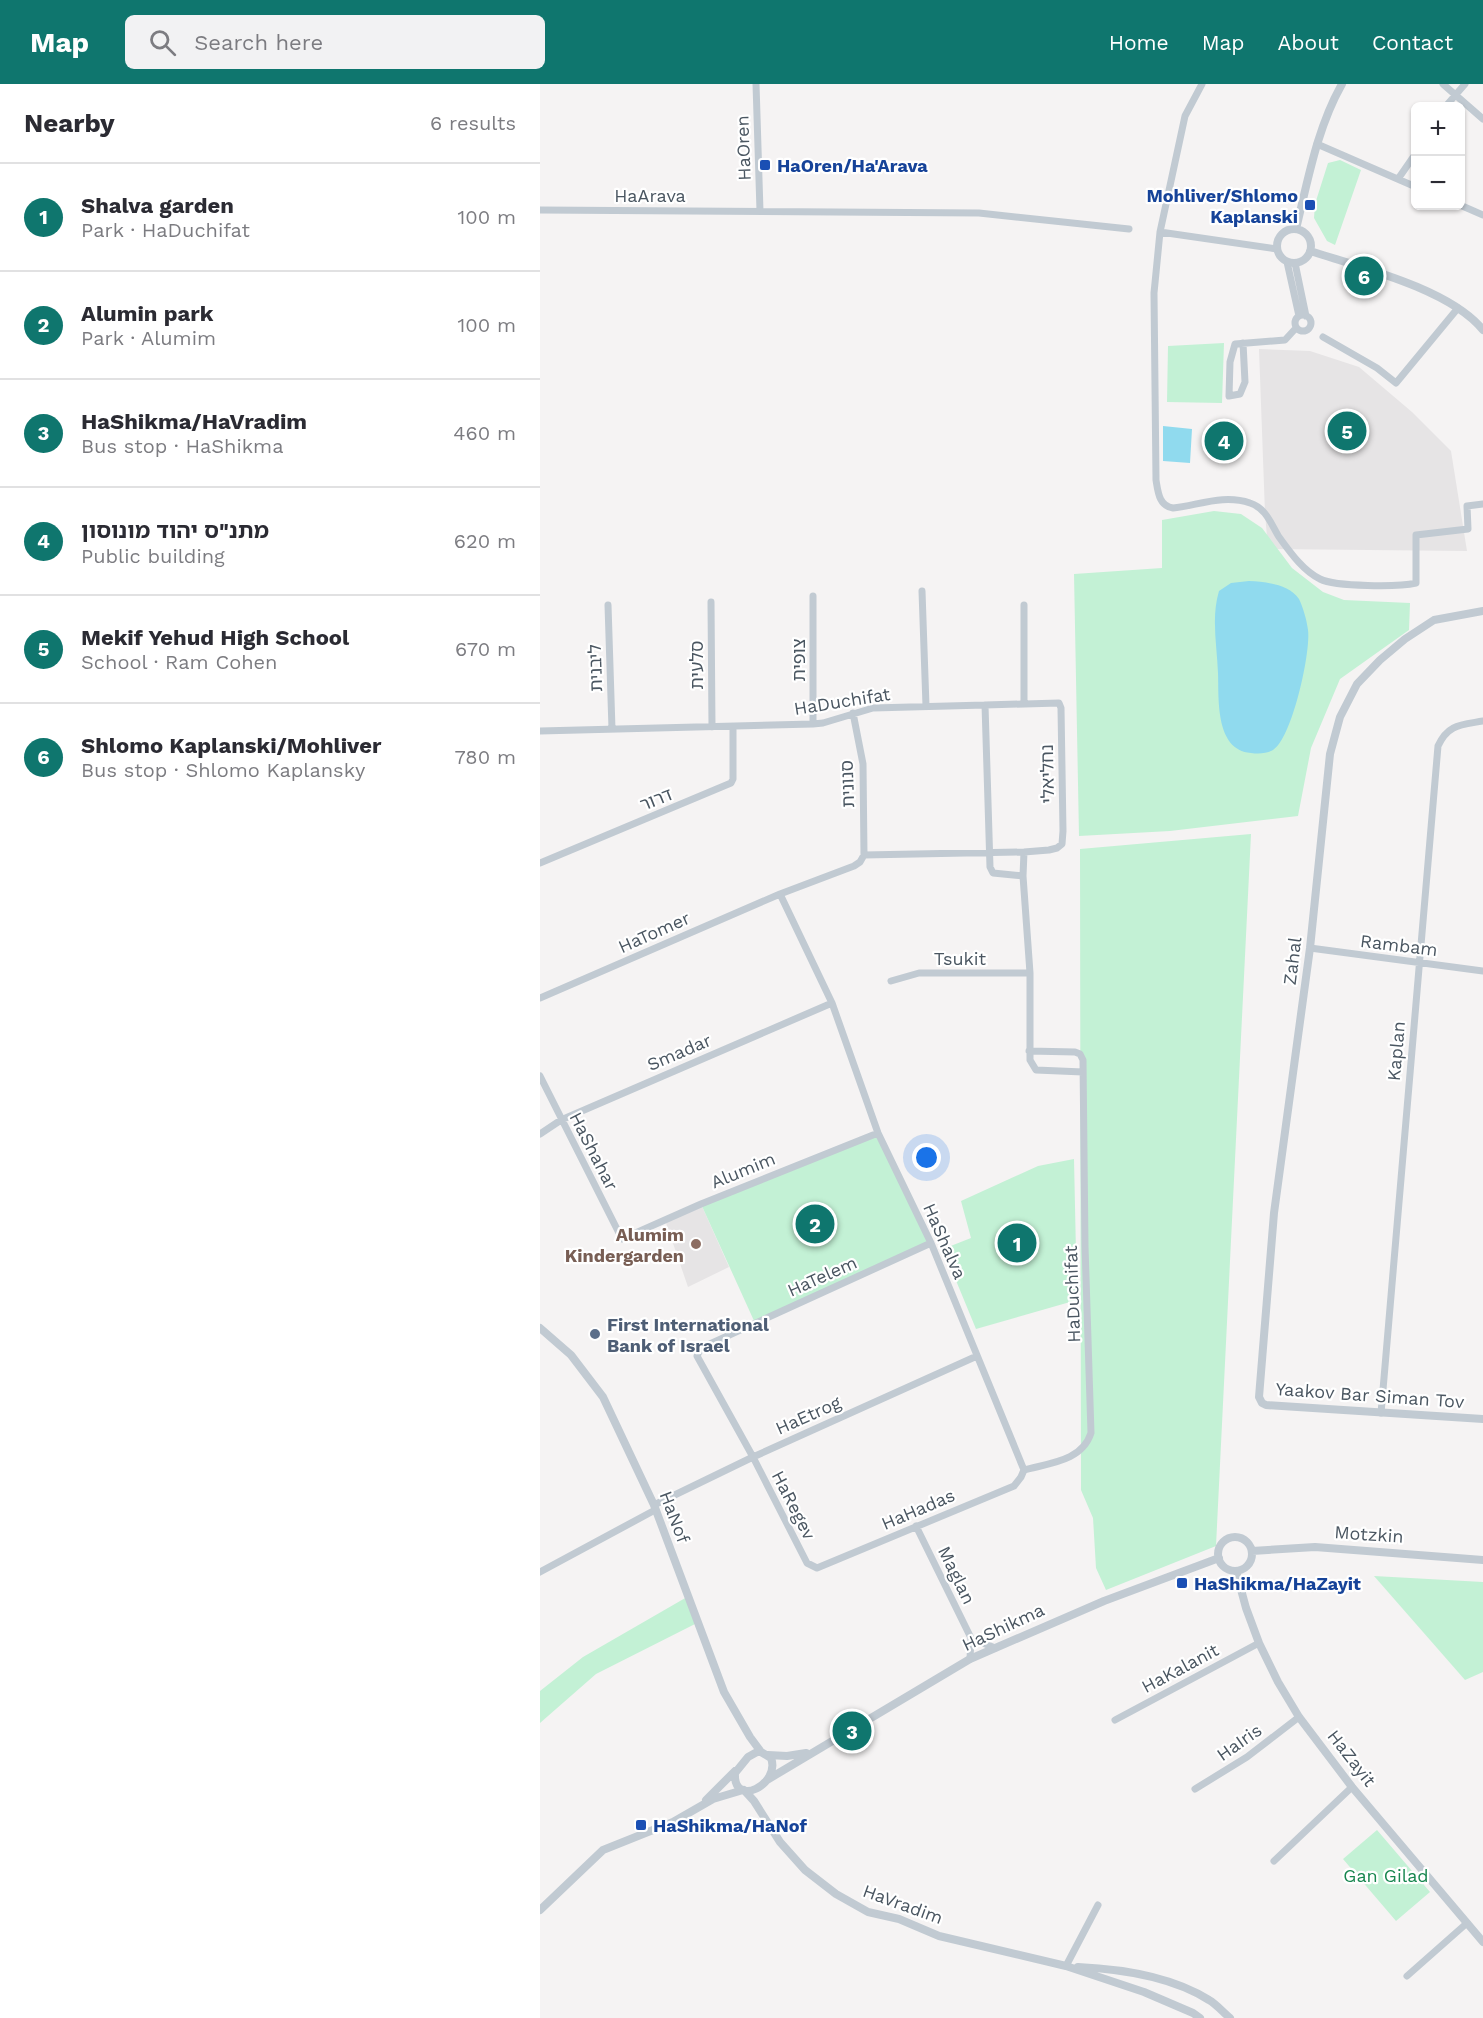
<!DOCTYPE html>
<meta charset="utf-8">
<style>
body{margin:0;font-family:"Work Sans","Noto Sans Hebrew",sans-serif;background:#f2f2f3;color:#2b2b33}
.controls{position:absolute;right:18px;top:18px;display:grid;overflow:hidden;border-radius:9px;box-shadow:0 2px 4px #0004}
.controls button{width:54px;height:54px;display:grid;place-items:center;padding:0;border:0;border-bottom:2px solid #e1e1e2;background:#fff;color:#2b2b33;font:30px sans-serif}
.you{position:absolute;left:387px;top:1074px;width:21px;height:21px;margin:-15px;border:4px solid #fff;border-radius:50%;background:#1a73e8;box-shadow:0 0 0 9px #1a73e833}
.badge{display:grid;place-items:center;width:39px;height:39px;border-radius:50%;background:#0f766e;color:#fff;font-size:20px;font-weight:700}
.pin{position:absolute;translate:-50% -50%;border:3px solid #fff;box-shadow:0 2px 6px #0006}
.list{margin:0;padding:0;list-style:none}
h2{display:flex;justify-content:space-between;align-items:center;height:78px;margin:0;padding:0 24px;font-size:26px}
h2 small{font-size:20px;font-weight:400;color:#7c7c81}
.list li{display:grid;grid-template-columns:39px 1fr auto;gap:18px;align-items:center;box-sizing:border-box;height:108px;padding:0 24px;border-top:2px solid #e1e1e2}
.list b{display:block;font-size:22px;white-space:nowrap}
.list p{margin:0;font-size:20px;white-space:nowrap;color:#7c7c81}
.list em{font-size:20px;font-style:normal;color:#7c7c81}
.icon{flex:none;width:33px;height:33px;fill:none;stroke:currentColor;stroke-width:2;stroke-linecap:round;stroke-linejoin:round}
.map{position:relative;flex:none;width:943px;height:1934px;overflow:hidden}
header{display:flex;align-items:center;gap:36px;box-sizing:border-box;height:84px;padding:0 30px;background:#0f766e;color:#fff}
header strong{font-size:28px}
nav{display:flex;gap:33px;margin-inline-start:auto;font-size:21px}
.search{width:420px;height:54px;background:#f2f2f3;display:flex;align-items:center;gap:15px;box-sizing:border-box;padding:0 21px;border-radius:9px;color:#7c7c81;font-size:22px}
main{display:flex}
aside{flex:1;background:#fff}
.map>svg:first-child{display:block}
.education{fill:#e6e4e5}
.green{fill:#c3f1d5}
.water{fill:#90daee}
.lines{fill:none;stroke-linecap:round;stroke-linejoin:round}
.minor{stroke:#c1cad2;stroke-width:7}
.tertiary{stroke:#c1cad2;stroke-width:8}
.transit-dot{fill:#1a4fb4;stroke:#fff;stroke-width:2}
.education-dot{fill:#8d6e63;stroke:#fff;stroke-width:2}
.service-dot{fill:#5c6f8a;stroke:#fff;stroke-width:2}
.labels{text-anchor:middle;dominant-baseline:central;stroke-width:4.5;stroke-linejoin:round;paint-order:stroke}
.street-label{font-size:18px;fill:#4a5661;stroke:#fff}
.transit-label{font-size:18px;font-weight:bold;fill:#164399;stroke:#fff;text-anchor:start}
.education-label{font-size:18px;font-weight:bold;fill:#785e54;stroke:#fff;text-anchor:end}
.service-label{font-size:18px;font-weight:bold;fill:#4e5e75;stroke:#fff;text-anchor:start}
.park-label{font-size:18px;fill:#17864f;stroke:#fff}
</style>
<header>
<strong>Map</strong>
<div class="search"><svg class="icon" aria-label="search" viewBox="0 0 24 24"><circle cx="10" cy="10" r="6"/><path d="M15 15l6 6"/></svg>Search here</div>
<nav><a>Home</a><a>Map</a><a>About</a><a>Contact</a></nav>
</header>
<main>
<aside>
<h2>Nearby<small>6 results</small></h2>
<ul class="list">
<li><span class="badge">1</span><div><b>Shalva garden</b><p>Park · HaDuchifat</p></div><em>100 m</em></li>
<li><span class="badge">2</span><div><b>Alumin park</b><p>Park · Alumim</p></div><em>100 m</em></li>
<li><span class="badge">3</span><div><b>HaShikma/HaVradim</b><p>Bus stop · HaShikma</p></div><em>460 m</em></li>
<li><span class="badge">4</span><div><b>מתנ&quot;ס יהוד מונוסון</b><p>Public building</p></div><em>620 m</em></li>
<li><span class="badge">5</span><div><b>Mekif Yehud High School</b><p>School · Ram Cohen</p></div><em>670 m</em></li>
<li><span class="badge">6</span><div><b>Shlomo Kaplanski/Mohliver</b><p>Bus stop · Shlomo Kaplansky</p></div><em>780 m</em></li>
</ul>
</aside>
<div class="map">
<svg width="943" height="1934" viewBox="0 0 943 1934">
<rect width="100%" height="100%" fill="#f5f3f3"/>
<path class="education" d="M719,265L770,267L819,283L872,328L911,367L927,467L728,465L725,429Z
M161,1120L189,1183L148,1203L125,1136Z"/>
<path class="green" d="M800,76L821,86L795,161L787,157L774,134L775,120L788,79Z
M684,259L682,319L627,318L628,262Z
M674,427L701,430L722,444L752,484L783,508L804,516L870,519L869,546L800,595L771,664L758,732L630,747L539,752L534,490L622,484V436Z
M711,750L676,1462L566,1506L556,1484L553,1434L541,1406L540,765Z
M338,1049L391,1159L215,1239L161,1120Z
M534,1075L537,1216L436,1245L403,1165L431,1154L421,1117L498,1082Z
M834,1492L943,1498V1588L925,1596Z
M147,1513L157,1539L56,1590L0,1639V1607L43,1573Z
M837,1746L890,1808L856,1837L803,1775Z"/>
<path class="water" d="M623,342L652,345L650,379L623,377Z
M709,497C726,498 749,500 759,515C763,523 767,537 768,546C771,568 752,655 733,666C726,670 718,670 711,669C675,666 679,615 678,589C677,562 671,533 679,507L691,499Z"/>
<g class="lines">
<path class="minor" d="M216,0L220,127
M662,0L645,32L620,148L614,209L616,396C618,408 619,422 633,424C659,421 684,410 710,419C726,424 731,440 739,453C750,468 763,487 780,495C796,503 859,503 876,499V451L928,445L927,422L943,420
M903,0L943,35
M906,22L925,0
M777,60L876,103
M858,95L876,69
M920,121L943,131
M0,126L439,129L589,145
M620,148L737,165
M747,178L759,232
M755,179L766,232
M755 239a8 8 0 1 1 16 0a8 8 0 1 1-16 0Z
M783,253L837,284L856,299L918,224
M703,259L705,298L700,310L689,312L690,278L695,260L745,256L756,244
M382,507L386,622
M273,512V640
M171,518L172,643
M68,521L72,645
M484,619V521
M313,629L323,680L324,771
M0,647L273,640L283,639L333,624L445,621L450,783L453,789L483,792
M484,768L483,792L490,889V976L496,986L543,988
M0,779L191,699L193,695V643
M240,810L292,919L338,1049L391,1159L484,1386
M770,864L943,887
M351,897L379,889H490
M0,914L240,810L314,782L320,778L324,771L484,768L509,766L517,764L522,760L523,747L521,624L519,619L445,621
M0,992L82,1155L161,1120L338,1049
M0,1050L21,1036L292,919
M391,1159L161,1264L157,1272L213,1373L267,1479L277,1484L474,1402L481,1393L484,1386
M841,1329L898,662C908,640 921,641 943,637
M484,1386C510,1379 542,1377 551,1349L545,1162L543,976L540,970L535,968L489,967
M114,1421L213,1373L437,1272
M376,1442L431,1554L430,1575
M0,1488L115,1426
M431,1554L455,1564
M575,1636L719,1559
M655,1705L707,1673L759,1633
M734,1777L812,1703
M526,1882L558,1821
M867,1892L927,1839"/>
<path class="tertiary" d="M756,145C768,96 777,44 802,0
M737 162a17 17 0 1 1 34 0a17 17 0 1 1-34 0Z
M770,167C820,183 910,205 943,246
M943,527L894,536L865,555L840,576L817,600L800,633L790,670L770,864L734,1129L719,1313L722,1319L726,1321L943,1335
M0,1244L31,1271L63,1313L114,1421L184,1608L210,1653L221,1668
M678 1470a17 17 0 1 1 34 0a17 17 0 1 1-34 0Z
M712,1467L775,1463L943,1476
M696,1487L706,1524L719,1559L738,1598L759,1633L812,1703L943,1858
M217,1668H221L231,1674C241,1700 193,1725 195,1689L208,1673Z
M228,1671L247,1672L266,1669
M227,1696L430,1575L564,1517L679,1474
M204,1706L214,1717L240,1758L265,1786L296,1810L328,1828L359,1835L399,1852L526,1882L604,1908L653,1929L660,1934
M166,1716L195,1687
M0,1826L63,1766L133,1738L173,1715L203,1706
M538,1883C582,1885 631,1892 669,1916C676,1920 683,1928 690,1934"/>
</g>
<g class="transit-dot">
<rect x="219" y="75" width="12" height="12" rx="3"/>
<rect x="764" y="115" width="12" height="12" rx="3"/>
<rect x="636" y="1493" width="12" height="12" rx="3"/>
<rect x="95" y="1735" width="12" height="12" rx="3"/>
</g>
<circle class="education-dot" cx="156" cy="1160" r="6"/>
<circle class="service-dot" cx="55" cy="1250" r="6"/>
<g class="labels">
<g class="street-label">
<text transform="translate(203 64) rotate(-92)">HaOren</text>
<text x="110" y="111">HaArava</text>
<text transform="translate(258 576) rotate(-90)">צופית</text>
<text transform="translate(156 581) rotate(-90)">סלעית</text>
<text transform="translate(55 584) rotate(-92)">ליבנית</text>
<text transform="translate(302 617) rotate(-9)">HaDuchifat</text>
<text transform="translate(507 690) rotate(-91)">נחליאלי</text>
<text transform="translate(307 700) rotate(-92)">סנונית</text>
<text transform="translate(116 715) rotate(-22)">דרור</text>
<text transform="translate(114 848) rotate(-24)">HaTomer</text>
<text transform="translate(859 861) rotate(7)">Rambam</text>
<text x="420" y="874">Tsukit</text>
<text transform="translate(752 877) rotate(-83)">Zahal</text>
<text transform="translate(856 967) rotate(-85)">Kaplan</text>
<text transform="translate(139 968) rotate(-23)">Smadar</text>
<text transform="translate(54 1067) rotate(63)">HaShahar</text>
<text transform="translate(203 1086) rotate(-22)">Alumim</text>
<text transform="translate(405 1157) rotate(66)">HaShalva</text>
<text transform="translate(282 1192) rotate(-24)">HaTelem</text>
<text transform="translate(532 1210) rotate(-92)">HaDuchifat</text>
<text transform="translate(830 1311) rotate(4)">Yaakov Bar Siman Tov</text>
<text transform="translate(268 1331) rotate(-24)">HaEtrog</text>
<text transform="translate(254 1421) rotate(63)">HaRegev</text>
<text transform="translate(378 1425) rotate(-23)">HaHadas</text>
<text transform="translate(135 1433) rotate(69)">HaNof</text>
<text transform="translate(829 1450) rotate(4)">Motzkin</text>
<text transform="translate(417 1491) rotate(64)">Maglan</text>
<text transform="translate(463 1543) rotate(-25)">HaShikma</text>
<text transform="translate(640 1584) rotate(-28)">HaKalanit</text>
<text transform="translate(699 1658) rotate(-35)">HaIris</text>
<text transform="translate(812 1674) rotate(52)">HaZayit</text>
<text transform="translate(363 1820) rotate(20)">HaVradim</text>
</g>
<g class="transit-label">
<text x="237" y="81">HaOren/Ha'Arava</text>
<text x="758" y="111" text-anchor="end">Mohliver/Shlomo<tspan x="758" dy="21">Kaplanski</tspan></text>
<text x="654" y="1499">HaShikma/HaZayit</text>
<text x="113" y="1741">HaShikma/HaNof</text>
</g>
<g class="education-label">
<text x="144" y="1150">Alumim<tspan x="144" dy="21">Kindergarden</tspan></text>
</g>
<g class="service-label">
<text x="67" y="1240">First International<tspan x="67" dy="21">Bank of Israel</tspan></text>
</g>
<g class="park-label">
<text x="846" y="1791">Gan Gilad</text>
</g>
</g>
</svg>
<div class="controls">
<button>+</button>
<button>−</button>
</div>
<div class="you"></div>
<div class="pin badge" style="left:477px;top:1159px">1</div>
<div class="pin badge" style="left:275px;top:1140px">2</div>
<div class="pin badge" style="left:312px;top:1647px">3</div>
<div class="pin badge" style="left:684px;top:357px">4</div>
<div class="pin badge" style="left:807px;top:347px">5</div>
<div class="pin badge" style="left:824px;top:192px">6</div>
</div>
</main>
